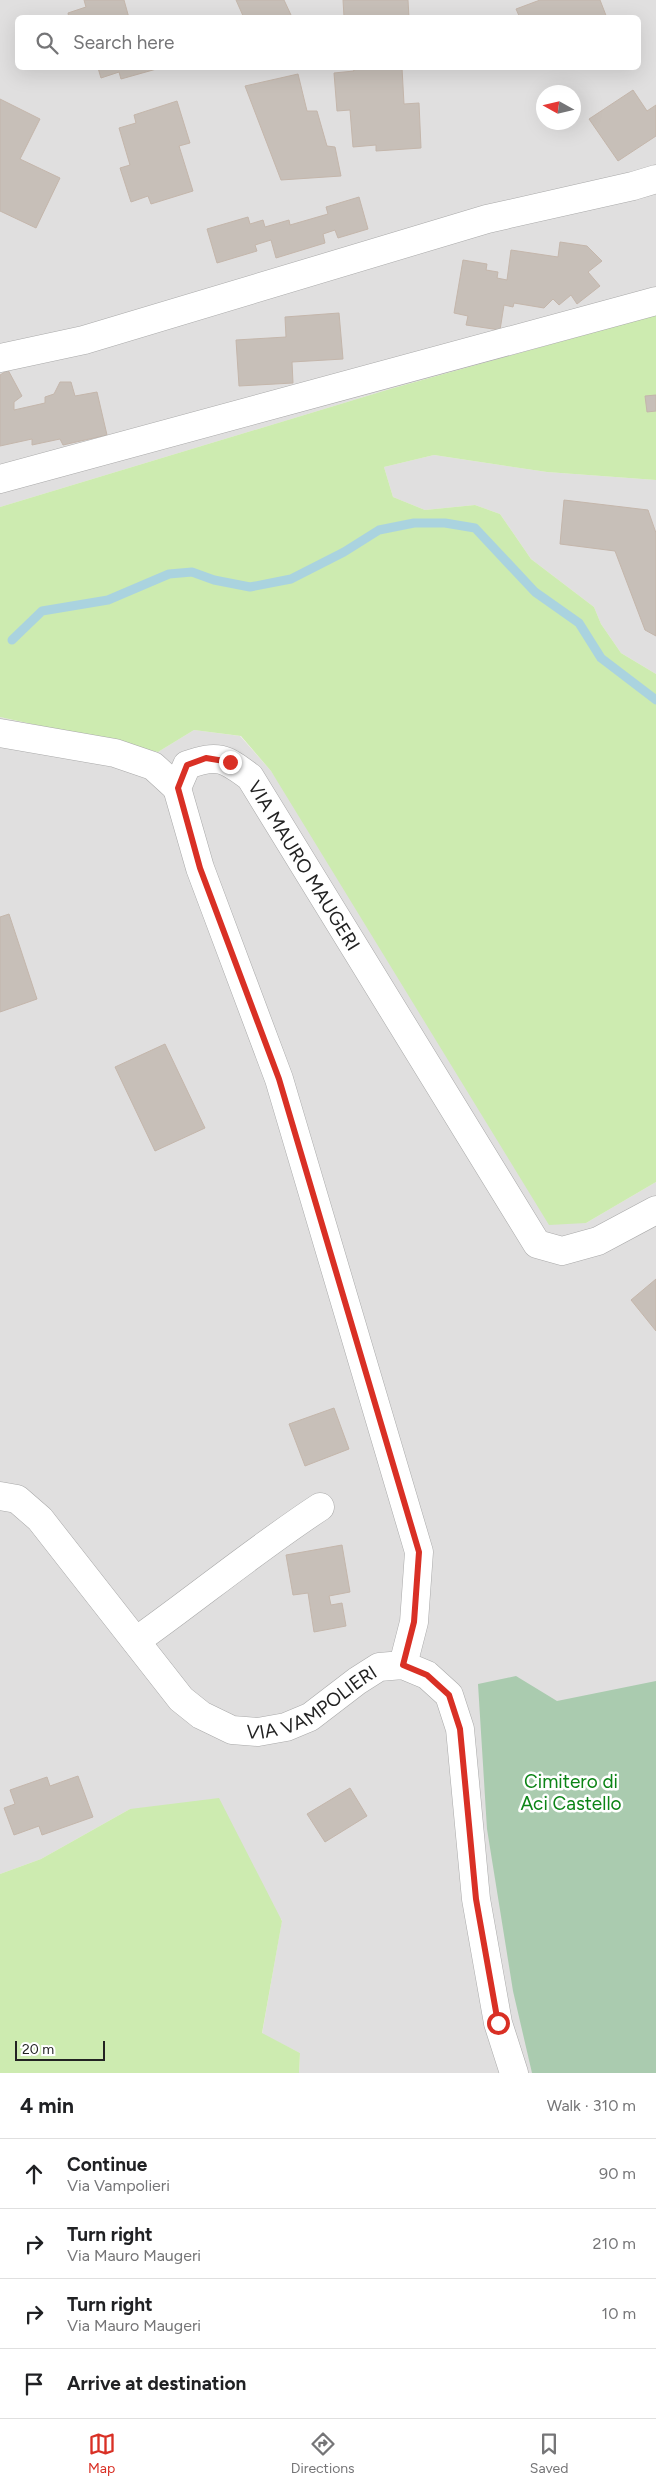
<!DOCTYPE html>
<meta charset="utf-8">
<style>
body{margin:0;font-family:Figtree,sans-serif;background:#f2f2f2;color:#202124}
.compass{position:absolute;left:536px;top:85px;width:45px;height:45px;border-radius:50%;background:#fff;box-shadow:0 5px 20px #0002;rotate:278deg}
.scale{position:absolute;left:15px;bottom:12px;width:90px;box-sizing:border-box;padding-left:5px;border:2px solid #222;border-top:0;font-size:14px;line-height:18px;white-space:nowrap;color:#222;-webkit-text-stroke:4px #fff;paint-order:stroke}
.stop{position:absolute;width:15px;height:15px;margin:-11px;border:4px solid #d93025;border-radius:50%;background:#fff}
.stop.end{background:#d93025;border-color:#fff;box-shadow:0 1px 5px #0008}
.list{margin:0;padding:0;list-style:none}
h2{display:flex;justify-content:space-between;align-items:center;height:65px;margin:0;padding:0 20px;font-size:21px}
h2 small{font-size:16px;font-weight:400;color:#757577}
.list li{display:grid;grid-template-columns:32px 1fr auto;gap:15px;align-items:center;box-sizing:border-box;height:70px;padding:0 20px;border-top:1px solid #e0e0e0}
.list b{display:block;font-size:19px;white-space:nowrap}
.list p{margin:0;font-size:16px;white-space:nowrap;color:#757577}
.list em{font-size:16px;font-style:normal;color:#757577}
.icon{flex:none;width:28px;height:28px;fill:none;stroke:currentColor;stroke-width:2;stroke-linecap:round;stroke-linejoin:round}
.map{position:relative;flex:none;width:656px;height:2073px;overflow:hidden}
.search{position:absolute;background:#fff;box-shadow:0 5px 20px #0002;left:15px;right:15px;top:15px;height:55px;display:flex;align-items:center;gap:12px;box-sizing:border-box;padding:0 18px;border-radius:8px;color:#757577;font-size:19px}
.sheet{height:345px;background:#fff}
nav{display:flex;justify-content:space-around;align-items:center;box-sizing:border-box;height:70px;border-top:1px solid #e0e0e0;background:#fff;font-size:14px;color:#757577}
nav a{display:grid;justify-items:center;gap:2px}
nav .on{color:#d93025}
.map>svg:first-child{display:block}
.residential{fill:#e0dfdf;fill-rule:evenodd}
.grass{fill:#cdebb0}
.cemetery{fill:#aacbaf}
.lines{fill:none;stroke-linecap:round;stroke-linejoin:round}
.stream{stroke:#aad3df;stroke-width:9}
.building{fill:#c7bfb8;stroke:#c4b6ab}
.minor-casing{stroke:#a9a9a9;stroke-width:29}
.minor{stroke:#fff;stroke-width:28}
.route{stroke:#d93025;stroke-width:6}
.labels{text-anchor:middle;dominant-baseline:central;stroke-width:5;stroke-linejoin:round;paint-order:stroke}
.street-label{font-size:19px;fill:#222;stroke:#fff}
.park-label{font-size:19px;fill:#0c8416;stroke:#fff}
</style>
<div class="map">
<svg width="656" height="2073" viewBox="0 0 656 2073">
<rect width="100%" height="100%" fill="#f2efe9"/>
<path class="residential" d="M0,0H656V315L390,389L0,507ZM18,18H638V68H18ZM544,92H574V122H544Z
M434,455L547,472L656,480V674L621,653L601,624L594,607L531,559L500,514L475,505L425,510L393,497L384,467Z
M0,717L158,752L194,730L240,736L271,771L586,1223L656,1182V2073H299L300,2053L262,2034L282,1920L130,1809L41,1859L0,1874Z"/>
<path class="grass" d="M656,315V480L547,472L434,455L384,467L393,497L425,510L475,505L500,514L531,559L594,607L601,624L621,653L656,674V1182L586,1223L549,1225L271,771L241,736L194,730L158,752L0,717V507L390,389Z
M219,1798L282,1921L262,2033L300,2053L299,2073H0V1874L41,1859L130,1809Z"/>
<path class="cemetery" d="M516,1676L557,1701L656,1681V2073H532L513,1991L487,1829L478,1684Z"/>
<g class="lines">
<path class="stream" d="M12,640L42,611L108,600L169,574L192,572L214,580L250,587L291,579L344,552L379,530L414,523H445L475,528L535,592L579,623L601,658L656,700"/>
</g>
<path class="building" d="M84,0H124L129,18H69L68,13L86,7Z
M236,0H284L291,15L285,18H244Z
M343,0H408L409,18L344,17Z
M540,0H600L607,18H520L516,9Z
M98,68H160L121,79L119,72L101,78Z
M353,68H402L404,104L419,103L421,148L376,151V145L353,147L350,110L337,111L334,73L354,71Z
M298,74L307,111H317L327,146L335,147L341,176L281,180L245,86Z
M633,90L647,111L656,105V136L618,161L589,119Z
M0,99L40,119L20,159L60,178L36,228L0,211Z
M177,101L190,143L179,146L193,191L151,204L148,196L131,202L120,168L130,165L119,128L136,123L134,115Z
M359,197L368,229L338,238L335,230L323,234L325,243L276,258L271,240L255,245L257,251L217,263L207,229L248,217L250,224L263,220L265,227L289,220L290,225L328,214L326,207Z
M560,242L587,246L602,261L588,272L600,286L577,304L571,295L559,305L553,299L544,308L514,303L513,307L504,305L500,330L466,325L468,316L454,313L463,260L487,264L486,270L498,272L497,278L507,280L511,250L558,257Z
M339,313L343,359L292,362L293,383L239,386L236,340L286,337L285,317Z
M8,370L22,396L14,402V410L45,403V397L54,394L60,382H71L75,396L97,392L107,435L63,445L60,439L32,445V439L0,446V375Z
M656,395V411L647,412L645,396Z
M564,500L648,510L656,533V636L645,630L615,551L560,544Z
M9,914L37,999L0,1012V917Z
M165,1044L205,1128L155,1151L115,1067Z
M656,1279V1331L631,1300Z
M334,1408L349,1449L305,1466L289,1424Z
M342,1545L350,1592L329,1596L331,1605L342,1603L346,1626L314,1632L308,1593L293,1595L286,1555Z
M78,1776L93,1817L42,1835L39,1826L14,1835L4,1808L15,1804L10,1790L47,1777L50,1786Z
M350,1788L367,1816L325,1842L307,1814Z"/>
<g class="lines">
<g class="minor-casing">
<g id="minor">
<path d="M0,358L84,340L487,219L633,186L656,179"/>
<path d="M0,479L656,301"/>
<path d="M0,733L115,753L153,766L177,788"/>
<path id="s1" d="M0,1496L17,1499L40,1519L181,1699L201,1715L232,1730L258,1732L286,1727L310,1717L357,1681L379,1667L403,1665L427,1675L449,1695L460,1729L476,1899L498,2023L514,2073"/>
<path d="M136,1641C198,1597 256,1549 320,1507"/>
<path id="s2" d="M403,1665L414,1622L419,1552L279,1079L200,868L177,788L187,765C218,754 225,758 250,777L537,1244L562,1251L598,1241L656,1210"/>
</g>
</g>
<use href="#minor" class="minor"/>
</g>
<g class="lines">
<path class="route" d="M230,762L206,758L187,765L178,788L200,868L279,1079L419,1552L414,1622L403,1665L427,1675L449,1695L460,1729L476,1899L498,2023"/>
</g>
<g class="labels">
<g class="street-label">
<text stroke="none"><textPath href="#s2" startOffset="1114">VIA MAURO MAUGERI</textPath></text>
<text stroke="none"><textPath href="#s1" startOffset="424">VIA VAMPOLIERI</textPath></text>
</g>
<g class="park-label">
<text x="571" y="1781">Cimitero di<tspan x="571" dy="22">Aci Castello</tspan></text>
</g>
</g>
</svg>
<svg class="compass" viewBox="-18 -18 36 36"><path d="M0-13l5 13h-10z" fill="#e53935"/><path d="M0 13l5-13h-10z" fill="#757577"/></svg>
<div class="scale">20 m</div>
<div class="stop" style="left:498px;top:2023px"></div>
<div class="stop end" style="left:230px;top:762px"></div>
<div class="search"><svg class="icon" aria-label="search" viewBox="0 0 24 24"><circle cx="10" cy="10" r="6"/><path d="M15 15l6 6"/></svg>Search here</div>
</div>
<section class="sheet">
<h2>4 min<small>Walk · 310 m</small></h2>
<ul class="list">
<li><svg class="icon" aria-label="ahead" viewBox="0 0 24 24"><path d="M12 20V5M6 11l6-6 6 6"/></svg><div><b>Continue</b><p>Via Vampolieri</p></div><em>90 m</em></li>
<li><svg class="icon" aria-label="right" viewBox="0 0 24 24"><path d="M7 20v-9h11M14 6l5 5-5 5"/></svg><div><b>Turn right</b><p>Via Mauro Maugeri</p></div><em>210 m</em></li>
<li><svg class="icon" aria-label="right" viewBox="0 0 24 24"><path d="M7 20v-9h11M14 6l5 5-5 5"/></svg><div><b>Turn right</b><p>Via Mauro Maugeri</p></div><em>10 m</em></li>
<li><svg class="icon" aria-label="arrive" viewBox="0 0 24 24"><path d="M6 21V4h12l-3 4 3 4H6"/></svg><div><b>Arrive at destination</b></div></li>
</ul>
</section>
<nav>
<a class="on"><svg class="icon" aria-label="map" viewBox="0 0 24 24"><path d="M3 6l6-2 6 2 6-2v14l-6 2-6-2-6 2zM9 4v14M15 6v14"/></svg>Map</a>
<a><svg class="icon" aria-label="directions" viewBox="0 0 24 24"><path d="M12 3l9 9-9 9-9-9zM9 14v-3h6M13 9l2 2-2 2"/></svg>Directions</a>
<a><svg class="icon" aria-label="saved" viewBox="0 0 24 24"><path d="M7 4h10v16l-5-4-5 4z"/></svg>Saved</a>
</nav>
